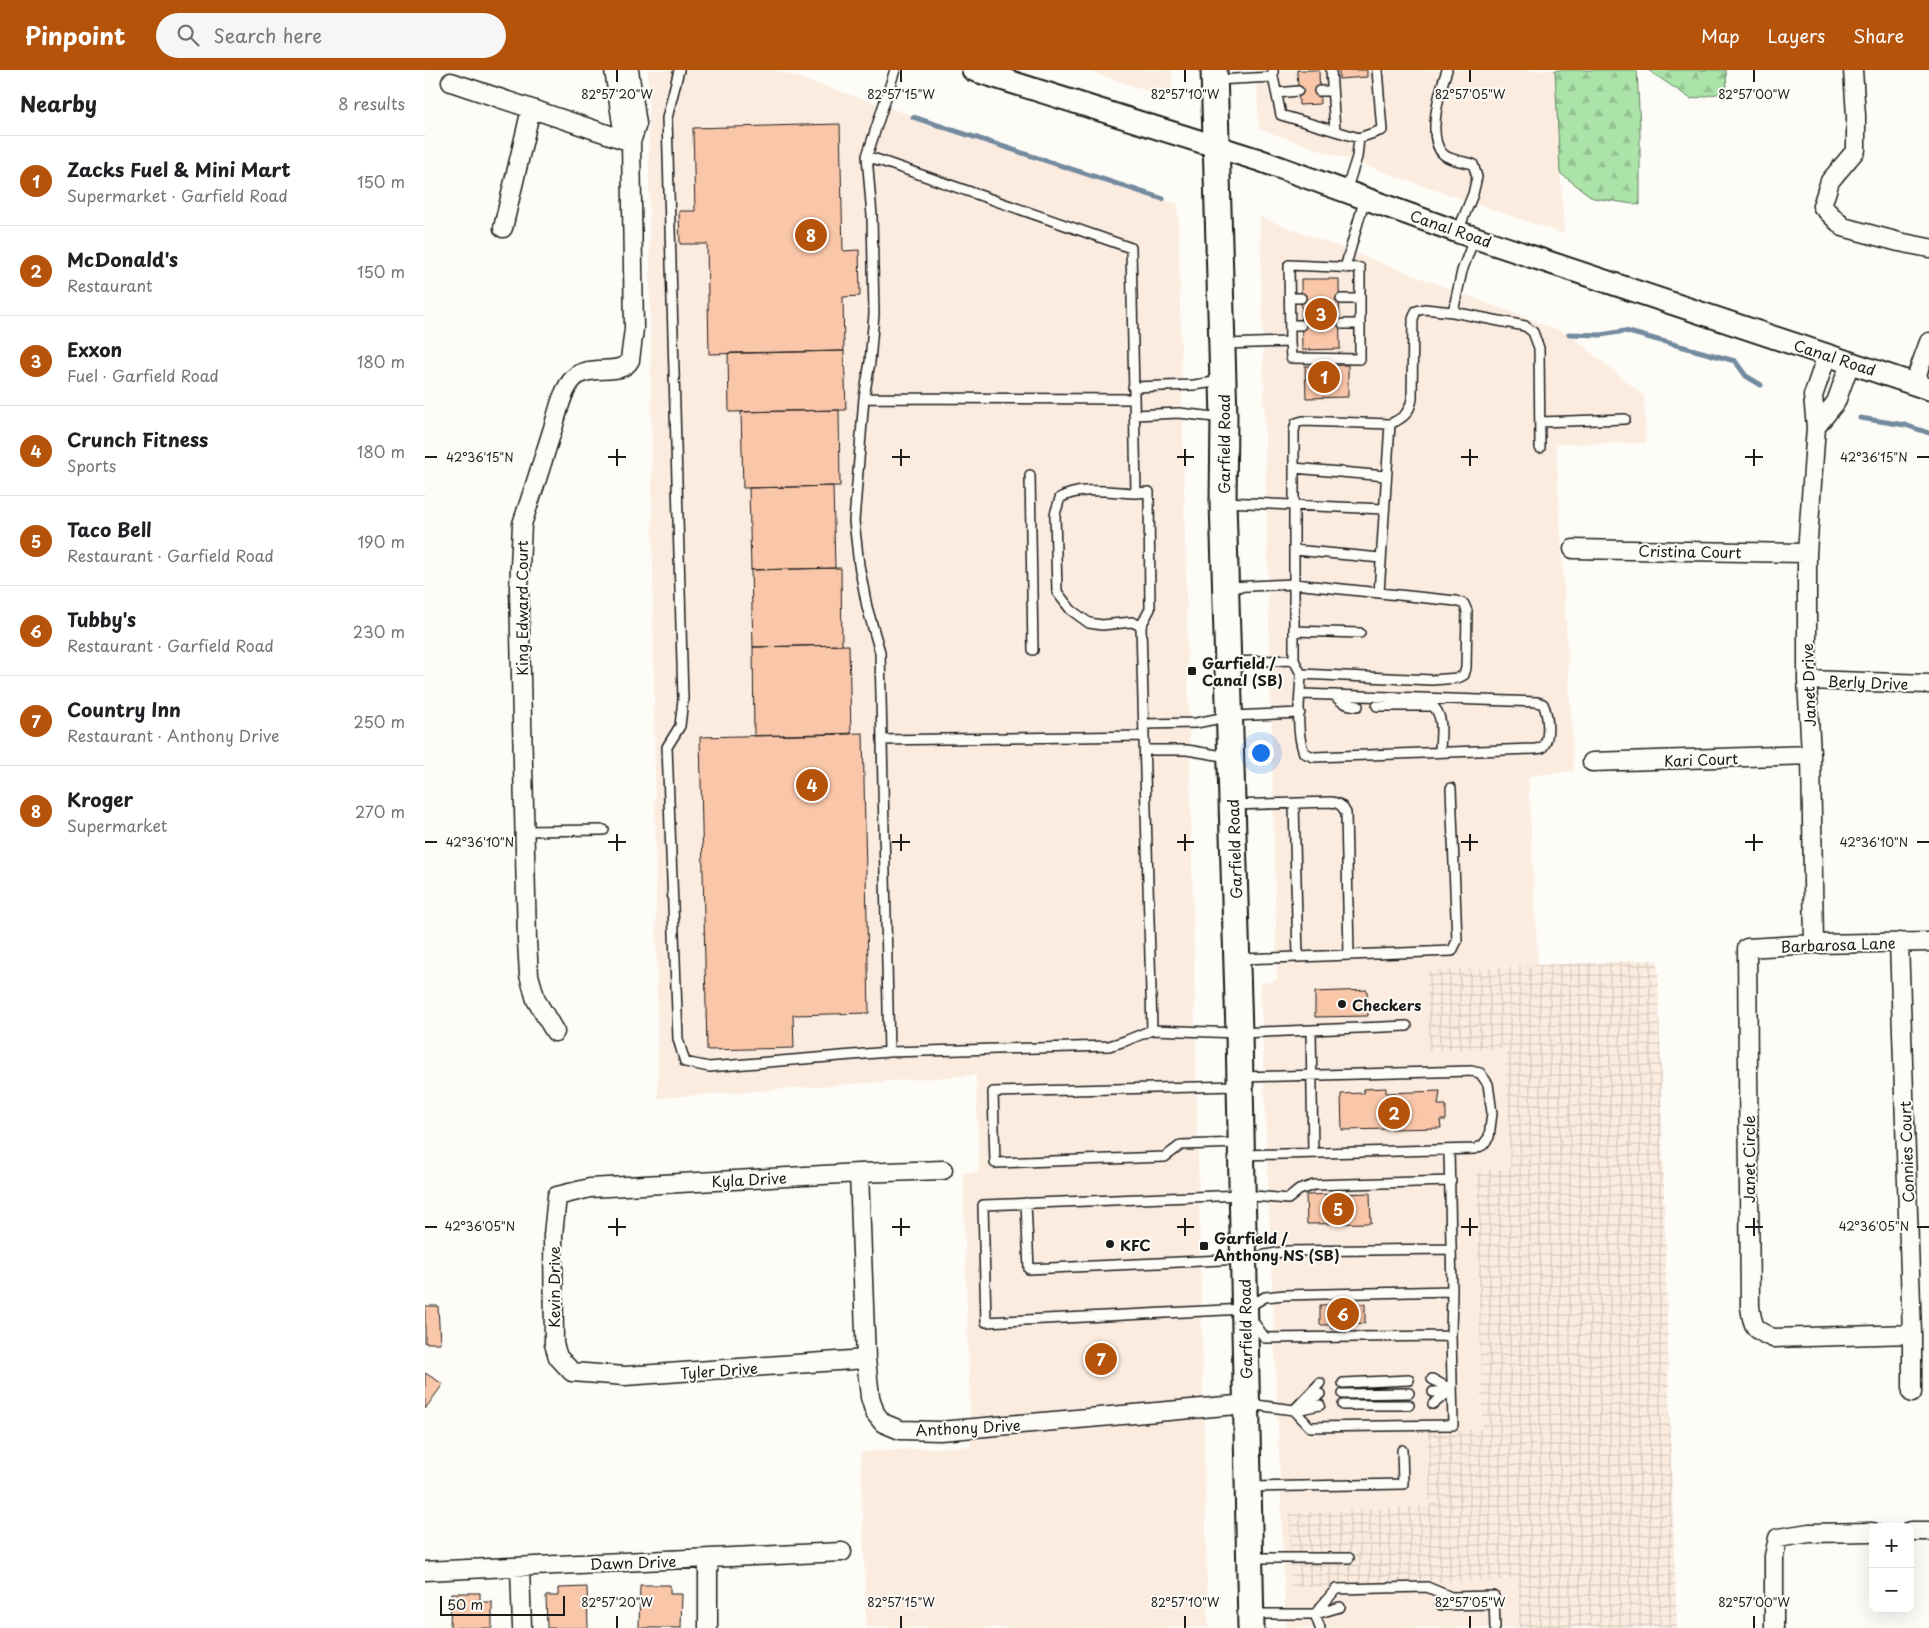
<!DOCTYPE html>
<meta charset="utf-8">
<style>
body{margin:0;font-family:"Playpen Sans",sans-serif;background:#f6f6f6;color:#202124}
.controls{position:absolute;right:15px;bottom:15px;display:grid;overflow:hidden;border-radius:10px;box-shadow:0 5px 20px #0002}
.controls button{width:45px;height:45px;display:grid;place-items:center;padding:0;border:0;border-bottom:1px solid #e0e0e0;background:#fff;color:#202124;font:25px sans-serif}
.scale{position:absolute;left:15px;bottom:12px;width:125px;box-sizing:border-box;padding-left:5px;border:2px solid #1c1c1c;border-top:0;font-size:14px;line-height:18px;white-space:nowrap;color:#1c1c1c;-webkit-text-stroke:4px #fdfcf7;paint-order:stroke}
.you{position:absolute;left:835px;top:682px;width:18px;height:18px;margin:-12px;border:4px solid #fff;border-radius:50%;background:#1a73e8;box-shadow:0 0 0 8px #1a73e833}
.badge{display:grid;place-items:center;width:32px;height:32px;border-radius:50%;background:#b45309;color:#fff;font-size:16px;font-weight:700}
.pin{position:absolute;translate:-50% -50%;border:2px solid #fff;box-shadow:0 1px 5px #0006}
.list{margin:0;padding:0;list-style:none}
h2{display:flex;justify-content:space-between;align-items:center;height:65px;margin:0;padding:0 20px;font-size:21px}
h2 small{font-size:16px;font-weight:400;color:#757577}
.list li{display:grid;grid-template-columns:32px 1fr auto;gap:15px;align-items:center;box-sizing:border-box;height:90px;padding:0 20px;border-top:1px solid #e0e0e0}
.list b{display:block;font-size:19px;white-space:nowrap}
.list p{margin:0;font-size:16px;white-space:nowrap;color:#757577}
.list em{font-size:16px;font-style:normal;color:#757577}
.icon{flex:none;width:28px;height:28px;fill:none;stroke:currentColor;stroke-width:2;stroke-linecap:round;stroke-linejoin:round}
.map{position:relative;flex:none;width:1504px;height:1558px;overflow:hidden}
header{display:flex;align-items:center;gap:30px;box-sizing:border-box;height:70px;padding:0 25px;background:#b45309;color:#fff}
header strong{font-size:24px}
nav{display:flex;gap:28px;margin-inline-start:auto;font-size:18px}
.search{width:350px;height:45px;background:#f6f6f6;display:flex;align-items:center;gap:12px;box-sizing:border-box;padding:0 18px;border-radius:28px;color:#757577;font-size:19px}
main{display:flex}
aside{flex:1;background:#fff}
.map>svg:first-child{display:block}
.built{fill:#fcece0}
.industrial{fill:url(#industrial-grid)}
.forest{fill:url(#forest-firs);stroke:#648062}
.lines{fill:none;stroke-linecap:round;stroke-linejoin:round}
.stream{stroke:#738a9f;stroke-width:5}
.building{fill:#f9c6a9;stroke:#1c1c1c}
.service-casing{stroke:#1c1c1c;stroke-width:12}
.minor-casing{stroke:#1c1c1c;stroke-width:21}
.tertiary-casing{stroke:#1c1c1c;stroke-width:25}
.secondary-casing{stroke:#1c1c1c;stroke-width:29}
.service{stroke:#fdfcf7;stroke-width:9}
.minor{stroke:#fdfcf7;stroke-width:18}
.tertiary{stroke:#fdfcf7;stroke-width:21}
.secondary{stroke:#fdfcf7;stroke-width:25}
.ticks{fill:none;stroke:#1c1c1c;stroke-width:2}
.poi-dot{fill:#1c1c1c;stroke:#fdfcf7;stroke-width:2}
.labels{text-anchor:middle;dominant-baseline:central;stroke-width:4;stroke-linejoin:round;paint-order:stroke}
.street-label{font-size:15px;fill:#1c1c1c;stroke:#fdfcf7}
.poi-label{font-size:15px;font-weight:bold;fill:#1c1c1c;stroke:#fdfcf7;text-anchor:start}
.ticks-label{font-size:12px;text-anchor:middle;fill:#1c1c1c;stroke:#fdfcf7;stroke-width:4;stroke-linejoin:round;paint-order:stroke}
</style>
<header>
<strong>Pinpoint</strong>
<div class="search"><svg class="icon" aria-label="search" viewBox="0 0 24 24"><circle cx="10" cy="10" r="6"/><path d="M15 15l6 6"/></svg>Search here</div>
<nav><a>Map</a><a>Layers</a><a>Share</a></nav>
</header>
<main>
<aside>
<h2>Nearby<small>8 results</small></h2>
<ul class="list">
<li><span class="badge">1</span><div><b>Zacks Fuel &amp; Mini Mart</b><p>Supermarket · Garfield Road</p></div><em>150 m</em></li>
<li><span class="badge">2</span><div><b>McDonald's</b><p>Restaurant</p></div><em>150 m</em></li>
<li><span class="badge">3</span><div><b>Exxon</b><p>Fuel · Garfield Road</p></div><em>180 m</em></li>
<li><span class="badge">4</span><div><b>Crunch Fitness</b><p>Sports</p></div><em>180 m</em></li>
<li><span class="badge">5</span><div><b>Taco Bell</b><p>Restaurant · Garfield Road</p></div><em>190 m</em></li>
<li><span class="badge">6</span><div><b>Tubby's</b><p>Restaurant · Garfield Road</p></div><em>230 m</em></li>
<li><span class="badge">7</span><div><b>Country Inn</b><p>Restaurant · Anthony Drive</p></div><em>250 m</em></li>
<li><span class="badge">8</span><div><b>Kroger</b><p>Supermarket</p></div><em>270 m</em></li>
</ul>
</aside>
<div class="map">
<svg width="1504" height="1558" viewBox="0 0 1504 1558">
<defs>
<pattern id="industrial-grid" width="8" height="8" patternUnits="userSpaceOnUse" patternTransform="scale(1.25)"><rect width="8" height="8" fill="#fcece0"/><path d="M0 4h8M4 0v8" fill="none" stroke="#d7cac0"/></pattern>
<pattern id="forest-firs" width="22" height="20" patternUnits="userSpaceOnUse" patternTransform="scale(1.25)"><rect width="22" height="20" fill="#abe3a8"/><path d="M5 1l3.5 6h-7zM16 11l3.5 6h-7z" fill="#93c290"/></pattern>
</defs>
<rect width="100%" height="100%" fill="#fdfcf7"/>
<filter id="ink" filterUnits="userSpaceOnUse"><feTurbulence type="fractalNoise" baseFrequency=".02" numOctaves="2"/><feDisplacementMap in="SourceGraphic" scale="10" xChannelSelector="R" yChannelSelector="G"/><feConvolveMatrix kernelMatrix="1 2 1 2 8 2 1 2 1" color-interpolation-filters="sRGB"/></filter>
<g filter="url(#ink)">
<path class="built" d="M223,0H350L753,134L783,1558H441L436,1382L546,1376L538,1103L554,1102L551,1005L233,1028Z
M660,0H747V29Z
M831,0H1130L1139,164L834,59Z
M835,147L1144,264L1219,326L1221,373L1131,374L1149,701L1103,706L1113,895L1003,901L1080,979L1085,1098L1051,1101L1057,1359L1002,1362L1006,1436L865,1443L867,1518L1093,1509L1094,1558H861L835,914L852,910Z"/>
<path class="industrial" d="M1233,890L1245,1365L1252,1558H1094L1093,1509L866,1518L865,1443L1005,1436L1002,1362L1057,1359L1051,1101L1085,1098L1080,979L1004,980L1002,901L1113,895Z"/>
<path class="forest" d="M1130,0H1212L1215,59V135L1168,128L1135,103Z
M1223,0H1301L1302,22L1266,29Z"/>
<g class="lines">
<path class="stream" d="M488,47L738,129
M1144,264L1176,265L1200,261L1310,291L1321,306L1336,315
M1435,348L1480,355L1504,363"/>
</g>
<path class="building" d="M872,0H894L895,34L874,35Z
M914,0H942V7L914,9Z
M415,54L418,181L434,180L435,226L418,227L419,281L284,284L282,174H255L254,141H270L268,58Z
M876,209H914L915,279L877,280Z
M419,281L421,340L304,342L303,283Z
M923,295V327L881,328L880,296Z
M414,340L415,416L318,418L316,342Z
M408,416L410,498L326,500L324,418Z
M416,498L417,575L328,577L326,500Z
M424,575L426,664L329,666L328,577Z
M438,663L444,943L368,945L369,978L282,980L275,667Z
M942,920L943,946L890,947V922Z
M961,1018V1023L1015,1021L1013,1035H1021V1050H1015L1016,1058L917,1060L916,1024L939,1023L938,1019Z
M945,1123L946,1153L882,1154L881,1125Z
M940,1234V1253L923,1254V1259H906L905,1255H895V1235Z
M0,1236H13L15,1273H0Z
M0,1303L18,1314L0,1339Z
M215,1515H245V1524H257L256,1558H214Z
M162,1517L163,1558H122L121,1526H133V1518Z
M26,1523H55V1532H67V1558H25Z"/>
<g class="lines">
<g class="service-casing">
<path id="service" d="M254,0L242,48L258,629L255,656L242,677L253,969L260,992L284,997L464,982L684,976L700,971L727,960L814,963L886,960
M906,0L910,61
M1022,0C1015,20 1001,67 1018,84C1024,90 1040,92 1048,94L1052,107L1048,124L1033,161
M848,7L856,45L934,68L932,87L921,121
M790,10L848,7V0
M894,21H907
M852,23L873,21
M934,68L957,60L952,0
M442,86L706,178L711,423L724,422L725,539L716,556L727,960
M920,198L940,128
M865,228H876
M916,229H935
M1028,242L1100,256L1108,262L1114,278L1115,378
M918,254H935
M865,255H876
M799,274L865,272L864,195L935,198V289L866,288L865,272
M708,317L769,315L797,311
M439,328L708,329
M709,345L754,343L798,348
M1115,352L1200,349
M869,398L961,406
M605,405L608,580
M711,423C687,422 655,416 635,428L630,444L632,522L646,540L664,553L677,555L707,552L716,556
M800,432L959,439
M869,480L956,488
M802,517L869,514L1031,531L1039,534L1042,541L1041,598L1039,605L1033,608L1007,610L876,604L869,590V361L871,353L878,351L965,354C978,348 984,344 987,329L988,249L991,241L999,239L1028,242L1037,201L1050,166
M954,523L965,354
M869,561L935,563
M804,592L869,590
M876,624L1112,632L1118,634C1123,644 1126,669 1117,678L1110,679L889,687L879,683C870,660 875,629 876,604
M909,625C916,633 922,635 933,636
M952,636H1008C1020,648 1015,666 1015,682
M719,654L771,653L806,646L875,643
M457,670L719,666
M720,680H762L804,687
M808,735L906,732C914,733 917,735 921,743L924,885
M99,761L179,760
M873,887L1027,881L1032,871L1026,718
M814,889L873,887L869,734
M464,982L455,582L442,537L434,495L429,451L439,328L445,292L449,244L447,146L442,86L470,0
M813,1016L568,1022L570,1093L740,1087L756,1075L814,1073
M1024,1080L1027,1221
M888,1083L886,960L982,956
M817,1085L1050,1079L1058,1075L1064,1067L1067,1043L1063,1014L1055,1003L1046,1001L817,1007
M601,1133L604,1199L819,1189L862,1181L1026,1179
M827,1250L840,1268L1026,1266L1027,1221L860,1225L840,1227L820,1239L561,1252L558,1135L818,1125L863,1129L874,1120L889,1115L1026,1111
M1007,1309L1027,1320
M918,1313L984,1310
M1008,1322L1025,1321
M918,1324L984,1323
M880,1333L895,1324
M823,1334L869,1340L885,1357L1028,1355L1026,1266
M1008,1334L1027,1320
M918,1335H984
M876,1339L895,1335
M869,1340L895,1313
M824,1417L978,1414L977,1380
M825,1488H924
M1016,1535L1070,1534
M828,1544H890L911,1519L1002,1517L1026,1527L1069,1526L1070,1558
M890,1544L895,1558
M891,1544L915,1537"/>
</g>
<g class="minor-casing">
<path id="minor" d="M189,0L197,54L206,72L212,54L204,0
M1428,0L1431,46V80L1405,111L1397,136L1418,157L1474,172L1504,178
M26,12L206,72L209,259L205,290C197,307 164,293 149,308C137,320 133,342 128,358C118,390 108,422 97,454L94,518L102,871L104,905L111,930L130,962
M78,158L106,39
M1402,285L1388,326L1391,357L1411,332L1425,293
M1489,313L1504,272
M1148,479L1382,483
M1382,610L1504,614
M1167,692L1386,685
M1474,872L1487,1264V1323
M1389,874L1386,685L1382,610V483L1391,357
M434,1103L441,1289L445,1327L450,1343L458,1353L475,1360L515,1361L823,1334
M1487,1264L1348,1268C1329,1260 1328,1257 1325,1237L1322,878L1389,874L1504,872
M441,1289L200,1306L147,1302L133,1287L129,1274L128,1165L132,1126L165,1118L434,1103L518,1100
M1485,1461H1504
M95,1497L97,1558
M0,1501L417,1482
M283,1558V1489
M1349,1558V1486L1353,1468L1384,1463L1448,1462"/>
</g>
<g class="tertiary-casing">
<path id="tertiary" d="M548,0L834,90L1033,162L1504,319"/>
</g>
<g class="secondary-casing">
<path id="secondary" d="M789,0L799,348L798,432L814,963L826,1558"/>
</g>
<use href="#service" class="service"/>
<use href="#minor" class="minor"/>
<use href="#tertiary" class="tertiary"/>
<use href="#secondary" class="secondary"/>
</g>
</g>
<path class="ticks" d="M192,0V12M476,0V12M760,0V12M1045,0V12M1329,0V12M192,379V396M476,379V396M760,379V396M1045,379V396M1329,379V396M0,387H12M183,387H201M467,387H485M752,387H769M1036,387H1053M1320,387H1338M1492,387H1504M192,764V781M476,764V781M760,764V781M1045,764V781M1329,764V781M0,772H12M183,772H201M467,772H485M752,772H769M1036,772H1053M1320,772H1338M1492,772H1504M192,1148V1166M476,1148V1166M760,1148V1166M1045,1148V1166M1329,1148V1166M0,1157H12M183,1157H201M467,1157H485M752,1157H769M1036,1157H1053M1320,1157H1338M1492,1157H1504M192,1546V1558M476,1546V1558M760,1546V1558M1045,1546V1558M1329,1546V1558"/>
<g class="poi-dot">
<rect x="762" y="596" width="10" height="10" rx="2.5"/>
<circle cx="917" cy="934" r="5"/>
<circle cx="685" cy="1174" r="5"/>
<rect x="774" y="1171" width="10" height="10" rx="2.5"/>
</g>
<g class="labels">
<g class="street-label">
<text transform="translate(1026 158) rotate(19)">Canal Road</text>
<text transform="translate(1410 287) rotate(18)">Canal Road</text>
<text transform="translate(798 374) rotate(-90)">Garfield Road</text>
<text transform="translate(1265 481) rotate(1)">Cristina Court</text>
<text transform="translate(96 538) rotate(-90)">King Edward Court</text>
<text transform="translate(1443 612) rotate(2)">Berly Drive</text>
<text transform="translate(1383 615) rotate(-92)">Janet Drive</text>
<text transform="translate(1276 689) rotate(-2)">Kari Court</text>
<text transform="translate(809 779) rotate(-92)">Garfield Road</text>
<text transform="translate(1413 874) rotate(-2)">Barbarosa Lane</text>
<text transform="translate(1481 1082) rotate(-92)">Connies Court</text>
<text transform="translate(1323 1089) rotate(-90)">Janet Circle</text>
<text transform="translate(324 1109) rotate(-3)">Kyla Drive</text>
<text transform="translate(128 1217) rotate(-90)">Kevin Drive</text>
<text transform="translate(820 1259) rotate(-91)">Garfield Road</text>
<text transform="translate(294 1300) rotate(-4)">Tyler Drive</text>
<text transform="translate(543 1357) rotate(-3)">Anthony Drive</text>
<text transform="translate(208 1492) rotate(-2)">Dawn Drive</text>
</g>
<g class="poi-label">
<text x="777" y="592">Garfield /<tspan x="777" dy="17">Canal (SB)</tspan></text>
<text x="927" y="934">Checkers</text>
<text x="789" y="1167">Garfield /<tspan x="789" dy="17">Anthony NS (SB)</tspan></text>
<text x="695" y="1174">KFC</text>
</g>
</g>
<g class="ticks-label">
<text x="192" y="29">82°57'20"W</text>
<text x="476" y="29">82°57'15"W</text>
<text x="760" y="29">82°57'10"W</text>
<text x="1045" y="29">82°57'05"W</text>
<text x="1329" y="29">82°57'00"W</text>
<text x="55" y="392">42°36'15"N</text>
<text x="1449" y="392">42°36'15"N</text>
<text x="55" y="777">42°36'10"N</text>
<text x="1449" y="777">42°36'10"N</text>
<text x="55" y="1161">42°36'05"N</text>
<text x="1449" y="1161">42°36'05"N</text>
<text x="192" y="1537">82°57'20"W</text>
<text x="476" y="1537">82°57'15"W</text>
<text x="760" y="1537">82°57'10"W</text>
<text x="1045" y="1537">82°57'05"W</text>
<text x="1329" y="1537">82°57'00"W</text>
</g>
</svg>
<div class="controls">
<button>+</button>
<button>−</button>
</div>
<div class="scale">50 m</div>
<div class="you"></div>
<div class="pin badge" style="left:899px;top:307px">1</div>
<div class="pin badge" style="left:969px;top:1043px">2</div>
<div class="pin badge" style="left:896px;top:244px">3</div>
<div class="pin badge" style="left:387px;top:715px">4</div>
<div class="pin badge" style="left:913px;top:1139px">5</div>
<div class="pin badge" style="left:918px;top:1244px">6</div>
<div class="pin badge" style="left:676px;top:1289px">7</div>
<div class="pin badge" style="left:386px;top:165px">8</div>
</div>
</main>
